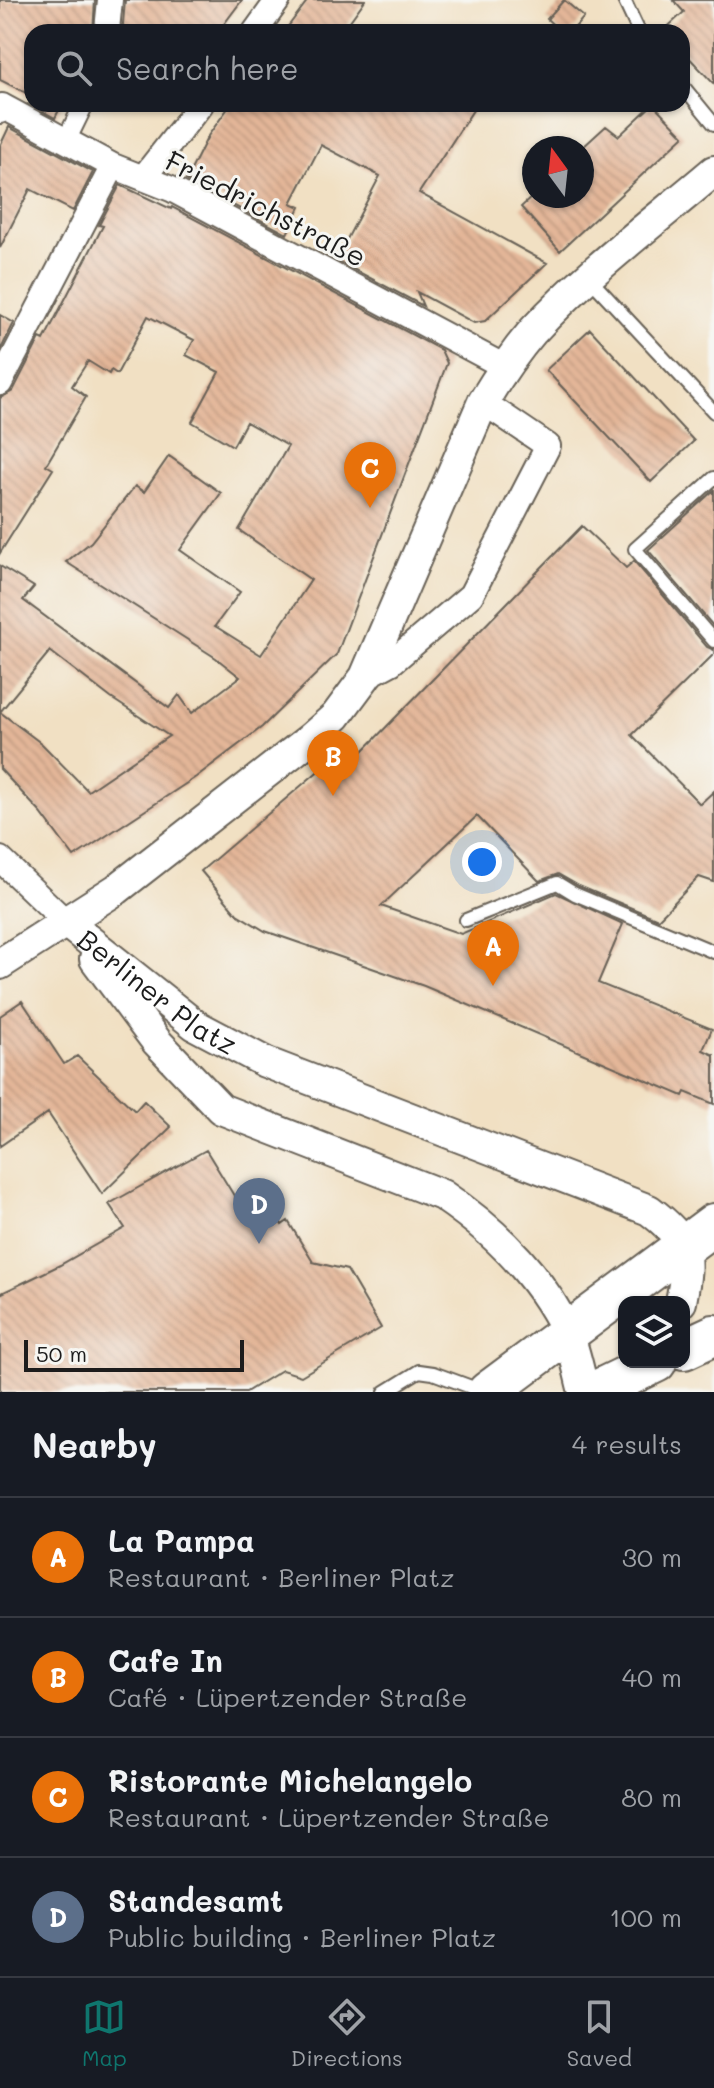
<!DOCTYPE html>
<meta charset="utf-8">
<style>
body{margin:0;font-family:Mali,sans-serif;background:#20242c;color:#f1f3f6}
.controls{position:absolute;right:24px;bottom:24px;display:grid;overflow:hidden;border-radius:16px;box-shadow:0 2px 6px #0004}
.controls button{width:72px;height:72px;display:grid;place-items:center;padding:0;border:0;border-bottom:2px solid #363941;background:#171b24;color:#f1f3f6;font:40px sans-serif}
.compass{position:absolute;left:522px;top:136px;width:72px;height:72px;border-radius:50%;background:#171b24;box-shadow:0 2px 6px #0004;rotate:345deg}
.scale{position:absolute;left:24px;bottom:20px;width:220px;box-sizing:border-box;padding-left:8px;border:4px solid #1c1c1c;border-top:0;font-size:22px;line-height:28px;white-space:nowrap;color:#1c1c1c;-webkit-text-stroke:6px #f6f6f2;paint-order:stroke}
.you{position:absolute;left:482px;top:862px;width:28px;height:28px;margin:-20px;border:6px solid #fff;border-radius:50%;background:#1a73e8;box-shadow:0 0 0 12px #1a73e833}
.badge{display:grid;place-items:center;width:52px;height:52px;border-radius:50%;background:#0f766e;color:#fff;font-size:26px;font-weight:700}
.pin{position:absolute;translate:-50% -66px;filter:drop-shadow(0 2px 4px #0008)}
.pin::after{content:'';position:absolute;top:42px;width:28px;height:24px;background:inherit;clip-path:polygon(0 0,100% 0,50% 100%)}
.list{margin:0;padding:0;list-style:none}
h2{display:flex;justify-content:space-between;align-items:center;height:104px;margin:0;padding:0 32px;font-size:34px}
h2 small{font-size:26px;font-weight:400;color:#9ea1a6}
.list li{display:grid;grid-template-columns:52px 1fr auto;gap:24px;align-items:center;box-sizing:border-box;height:120px;padding:0 32px;border-top:2px solid #363941}
.list b{display:block;font-size:30px;white-space:nowrap}
.list p{margin:0;font-size:26px;white-space:nowrap;color:#9ea1a6}
.list em{font-size:26px;font-style:normal;color:#9ea1a6}
.icon{flex:none;width:44px;height:44px;fill:none;stroke:currentColor;stroke-width:2;stroke-linecap:round;stroke-linejoin:round}
.map{position:relative;flex:none;width:714px;height:1392px;overflow:hidden}
.search{position:absolute;background:#171b24;box-shadow:0 2px 6px #0004;left:24px;right:24px;top:24px;height:88px;display:flex;align-items:center;gap:20px;box-sizing:border-box;padding:0 28px;border-radius:24px;color:#9ea1a6;font-size:30px}
.sheet{height:584px;background:#171b24}
nav{display:flex;justify-content:space-around;align-items:center;box-sizing:border-box;height:112px;border-top:2px solid #363941;background:#171b24;font-size:22px;color:#9ea1a6}
nav a{display:grid;justify-items:center;gap:4px}
nav .on{color:#0f766e}
.map>svg:first-child{display:block}
.building{fill:url(#building-back-hatch);fill-rule:evenodd}
.lines{fill:none;stroke-linecap:round;stroke-linejoin:round}
.service-casing{stroke:#676156;stroke-width:16}
.pedestrian-casing{stroke:#676156;stroke-width:22}
.minor-casing{stroke:#676156;stroke-width:28}
.tertiary-casing{stroke:#676156;stroke-width:34}
.primary-casing{stroke:#676156;stroke-width:44}
.service{stroke:#fff;stroke-width:12}
.pedestrian{stroke:#fff;stroke-width:18}
.minor{stroke:#fff;stroke-width:24}
.tertiary{stroke:#fff;stroke-width:30}
.primary{stroke:#fff;stroke-width:40}
.labels{text-anchor:middle;dominant-baseline:central;stroke-width:6;stroke-linejoin:round;paint-order:stroke}
.street-label{font-size:28px;fill:#1c1c1c;stroke:#f6f6f2}
</style>
<div class="map">
<svg width="714" height="1392" viewBox="0 0 714 1392">
<defs>
<pattern id="building-back-hatch" width="6" height="6" patternUnits="userSpaceOnUse" patternTransform="scale(2)"><rect width="6" height="6" fill="#e3b698"/><path d="M-1 5l2 2M0 0l6 6M5-1l2 2" fill="none" stroke="#c29c82"/></pattern>
</defs>
<rect width="100%" height="100%" fill="#f6f6f2"/>
<filter id="ink" filterUnits="userSpaceOnUse"><feTurbulence type="fractalNoise" baseFrequency=".0125" numOctaves="2"/><feDisplacementMap in="SourceGraphic" scale="16" xChannelSelector="R" yChannelSelector="G"/><feConvolveMatrix kernelMatrix="1 2 1 2 8 2 1 2 1" color-interpolation-filters="sRGB"/></filter>
<filter id="wash" filterUnits="userSpaceOnUse"><feTurbulence type="fractalNoise" baseFrequency=".006" numOctaves="4" result="noise"/><feDisplacementMap in="SourceGraphic" scale="32" xChannelSelector="R" yChannelSelector="G"/><feGaussianBlur stdDeviation="1.8" result="paint"/><feColorMatrix in="noise" values="0 0 0 0 0 0 0 0 0 0 0 0 0 0 0 0 0 1.4 0 .05"/><feComposite in="paint" operator="in"/></filter>
<g filter="url(#wash)">
<rect width="100%" height="100%" fill="#f1e0c3"/>
<g id="blocks">
<path class="building" d="M0,0H95L93,32H32V96L0,80Z
M125,0H242L218,32H125L123,24Z
M308,0H365L342,32H284Z
M564,0L584,17L571,32H561L547,19Z
M673,0H714V84L682,50V32H662L684,12Z
M30,104H62L55,118Z
M231,104H477L419,193L547,263L485,321L474,323L417,292L423,306L336,260L380,176L321,145L291,203L300,207L287,234L186,180L208,136Z
M653,104L684,136L560,251L521,207L533,196H582V148L606,126L619,136Z
M9,127L93,172L73,211L30,189L0,248V146Z
M120,185L171,209L172,207L441,350L447,363L337,654L262,727L196,777L74,857L41,813L0,769V566L34,587L23,600L169,708L179,695L192,713L240,677L216,658L66,562L91,542L135,486L144,492L169,456L221,493L180,550L240,592L215,626L261,655L311,580L239,530L288,446L246,422L233,446L192,422L219,372L186,355L194,340L148,316L117,374L111,370L109,374L88,361L72,386L86,397L46,465L53,469L0,553V398L13,391L40,338L44,340L103,226L99,225ZM50,651L111,698L169,736L88,791L42,744L0,712Z
M0,315L14,323L0,351Z
M590,329L694,441L651,482L546,370Z
M714,490V627L648,550Z
M582,526L626,568L634,561L707,647L714,650V654L632,735L700,804L714,791V882L699,877L658,919L579,886L558,874L539,881L477,816L381,906L461,934L556,893L623,924L598,983L712,1029L703,1050L714,1055V1104L685,1092L683,1096L424,986L265,931L237,914L201,871L349,745L359,755Z
M22,1001L64,1064L77,1056L135,1111L144,1101L171,1127L102,1194L48,1113L0,1146V1016Z
M206,1150L247,1217L270,1205L282,1225L288,1221L313,1262L347,1270L381,1328L301,1376L282,1370L246,1392H0V1294L60,1265L125,1228L109,1204Z"/>
</g>
</g>
<g filter="url(#ink)">
<use href="#blocks" fill-opacity="0" stroke="#676156" stroke-width="2"/>
<g class="lines">
<g class="service-casing">
<path id="service" d="M624,0L639,32
M682,85L714,124
M589,278L714,412
M714,478L635,549L714,641
M466,920L557,883L575,894L714,952
M385,1392L419,1371L433,1373L482,1391"/>
</g>
<g class="pedestrian-casing">
<path id="pedestrian" d="M66,141L84,104"/>
</g>
<g class="minor-casing">
<path id="minor" d="M110,32L107,30L110,0
M255,32L278,0
M0,111L2,106L113,166L171,189L505,367
M143,178L201,104
M0,383L113,166
M365,677L391,663L471,595L548,446L483,402
M0,859L67,923"/>
</g>
<g class="tertiary-casing">
<g id="tertiary">
<path id="s1" d="M67,923L195,1025L265,1062L649,1210C689,1240 690,1254 681,1302"/>
<path d="M95,959L157,1042L221,1109L442,1195C494,1230 539,1274 567,1332C575,1350 579,1373 584,1392"/>
<path d="M0,964L117,889L311,738L336,716L365,677L483,402C498,377 514,353 533,331C587,272 653,223 714,171"/>
</g>
</g>
<g class="primary-casing">
<path id="primary" d="M684,1349L714,1335
M488,1392L714,1224
M594,1392L656,1362"/>
</g>
<use href="#service" class="service"/>
<use href="#pedestrian" class="pedestrian"/>
<use href="#minor" class="minor"/>
<use href="#tertiary" class="tertiary"/>
<use href="#primary" class="primary"/>
</g>
</g>
<g class="labels">
<g class="street-label">
<text transform="translate(266 208) rotate(27)">Friedrichstraße</text>
<text stroke="none"><textPath href="#s1" startOffset="114">Berliner Platz</textPath></text>
</g>
</g>
</svg>
<div class="controls">
<button><svg class="icon" aria-label="layers" viewBox="0 0 24 24"><path d="M12 4l9 5-9 5-9-5zM3 14l9 5 9-5"/></svg></button>
</div>
<svg class="compass" viewBox="-18 -18 36 36"><path d="M0-13l5 13h-10z" fill="#e53935"/><path d="M0 13l5-13h-10z" fill="#9ea1a6"/></svg>
<div class="scale">50 m</div>
<div class="you"></div>
<div class="pin badge" style="left:493px;top:986px;background:#e8710a">A</div>
<div class="pin badge" style="left:333px;top:796px;background:#e8710a">B</div>
<div class="pin badge" style="left:370px;top:508px;background:#e8710a">C</div>
<div class="pin badge" style="left:259px;top:1244px;background:#5c6f8a">D</div>
<div class="search"><svg class="icon" aria-label="search" viewBox="0 0 24 24"><circle cx="10" cy="10" r="6"/><path d="M15 15l6 6"/></svg>Search here</div>
</div>
<section class="sheet">
<h2>Nearby<small>4 results</small></h2>
<ul class="list">
<li><span class="badge" style="background:#e8710a">A</span><div><b>La Pampa</b><p>Restaurant · Berliner Platz</p></div><em>30 m</em></li>
<li><span class="badge" style="background:#e8710a">B</span><div><b>Cafe In</b><p>Café · Lüpertzender Straße</p></div><em>40 m</em></li>
<li><span class="badge" style="background:#e8710a">C</span><div><b>Ristorante Michelangelo</b><p>Restaurant · Lüpertzender Straße</p></div><em>80 m</em></li>
<li><span class="badge" style="background:#5c6f8a">D</span><div><b>Standesamt</b><p>Public building · Berliner Platz</p></div><em>100 m</em></li>
</ul>
</section>
<nav>
<a class="on"><svg class="icon" aria-label="map" viewBox="0 0 24 24"><path d="M3 6l6-2 6 2 6-2v14l-6 2-6-2-6 2zM9 4v14M15 6v14"/></svg>Map</a>
<a><svg class="icon" aria-label="directions" viewBox="0 0 24 24"><path d="M12 3l9 9-9 9-9-9zM9 14v-3h6M13 9l2 2-2 2"/></svg>Directions</a>
<a><svg class="icon" aria-label="saved" viewBox="0 0 24 24"><path d="M7 4h10v16l-5-4-5 4z"/></svg>Saved</a>
</nav>
